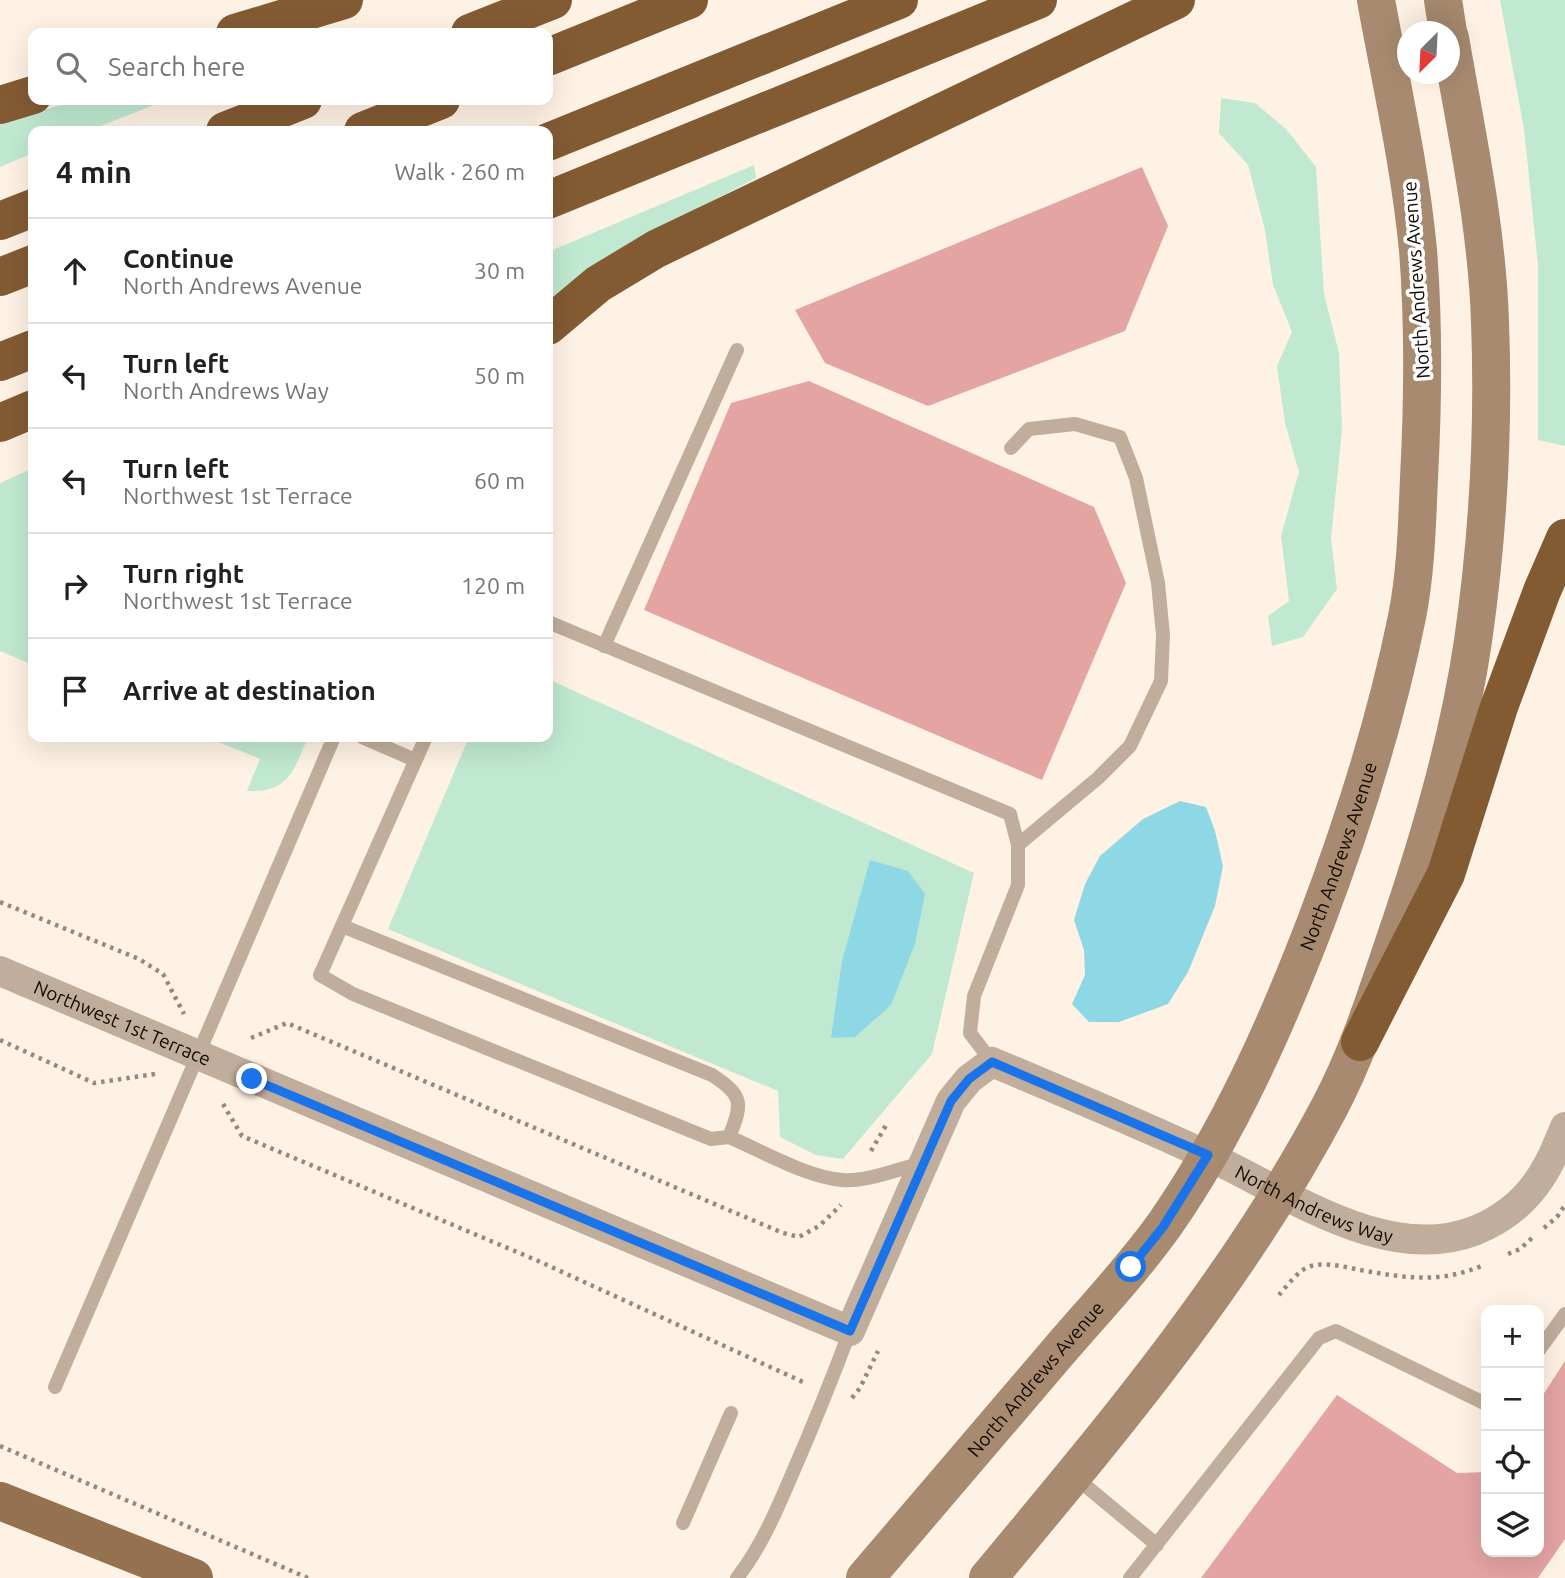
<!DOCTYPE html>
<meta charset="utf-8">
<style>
body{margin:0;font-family:Ubuntu,sans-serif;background:#f2f2f2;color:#202124}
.controls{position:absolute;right:21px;bottom:21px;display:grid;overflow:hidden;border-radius:14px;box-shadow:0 7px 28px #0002}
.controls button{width:63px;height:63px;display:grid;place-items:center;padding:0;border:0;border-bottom:2px solid #e0e0e0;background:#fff;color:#202124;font:35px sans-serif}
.compass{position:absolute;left:1397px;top:21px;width:63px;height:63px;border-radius:50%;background:#fff;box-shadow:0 7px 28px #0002;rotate:204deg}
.stop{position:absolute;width:21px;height:21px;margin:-16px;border:5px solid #1a73e8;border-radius:50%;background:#fff}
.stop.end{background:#1a73e8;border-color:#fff;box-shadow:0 2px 7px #0008}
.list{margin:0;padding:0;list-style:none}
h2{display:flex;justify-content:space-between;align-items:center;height:91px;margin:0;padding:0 28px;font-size:30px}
h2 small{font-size:23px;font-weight:400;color:#757577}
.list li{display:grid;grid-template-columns:46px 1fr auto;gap:21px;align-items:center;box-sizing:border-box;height:105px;padding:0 28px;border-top:2px solid #e0e0e0}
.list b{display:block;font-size:26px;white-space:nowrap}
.list p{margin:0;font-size:23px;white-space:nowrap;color:#757577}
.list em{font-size:23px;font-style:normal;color:#757577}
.icon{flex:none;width:38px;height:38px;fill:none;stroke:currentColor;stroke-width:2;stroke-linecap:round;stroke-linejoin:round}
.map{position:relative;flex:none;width:1565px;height:1578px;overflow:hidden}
.search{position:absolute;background:#fff;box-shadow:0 7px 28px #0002;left:28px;top:28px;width:525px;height:77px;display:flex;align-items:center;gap:18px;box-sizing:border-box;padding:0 24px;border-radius:14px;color:#757577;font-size:26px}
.panel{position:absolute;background:#fff;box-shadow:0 7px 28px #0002;left:28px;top:126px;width:525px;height:616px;border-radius:14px}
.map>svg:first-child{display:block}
.green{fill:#c1e9d1}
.water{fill:#8dd8e4}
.building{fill:#e4a4a2}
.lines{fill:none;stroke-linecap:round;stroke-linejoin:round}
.path{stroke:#938a7f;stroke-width:4.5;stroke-dasharray:3.5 5;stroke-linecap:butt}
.service{stroke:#c1ad9b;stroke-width:14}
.minor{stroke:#c1ad9b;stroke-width:30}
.secondary{stroke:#a78a6f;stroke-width:38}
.primary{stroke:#94714f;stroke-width:38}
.motorway{stroke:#835b33;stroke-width:38}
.route{stroke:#1a73e8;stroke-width:9}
.labels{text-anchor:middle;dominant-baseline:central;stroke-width:7;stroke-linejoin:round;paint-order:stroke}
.street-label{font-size:19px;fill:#110b04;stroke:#fff}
</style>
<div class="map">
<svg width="1565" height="1578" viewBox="0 0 1565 1578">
<rect width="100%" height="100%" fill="#fef2e4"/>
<path class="green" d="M1500,0H1565V446L1538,440V265L1524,129Z
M1221,98L1255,103L1286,129L1316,167L1324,294L1339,353L1342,430L1331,538L1337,589L1303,637L1272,646L1268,616L1289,601L1281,536L1299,472L1285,423L1277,366L1292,332L1273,285L1265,230L1248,165L1219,133Z
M78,100H167L88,131H33V153L0,167V123Z
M754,165L756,178L615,252L548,304V252Z
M33,468V665L0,651V483Z
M548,679L974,873L932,1054L843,1159L816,1155L780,1137L778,1091L388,929L469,737H548Z
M206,737H308C294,770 289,793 247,791L260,759Z"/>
<path class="water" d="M1180,801L1206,807L1215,831L1223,866L1215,906L1188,972L1168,1004L1119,1022H1089L1072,1004L1085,975L1084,950L1074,920L1085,884L1100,856L1143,819Z
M870,860L908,871L925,894L915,944L891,1005L855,1037L831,1038L842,961Z"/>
<path class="building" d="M1142,167L1168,226L1125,331L928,406L825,363L795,310Z
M809,381L1094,507L1126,583L1042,780L644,610L731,403Z
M1565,1361V1539L1538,1578H1201L1337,1395L1457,1473L1486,1472V1552H1539V1401Z"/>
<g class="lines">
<path class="path" d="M0,902L139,959L163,974L184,1014
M251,1038L287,1023L783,1233L799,1237L819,1226L841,1205
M0,1040L94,1083L155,1074
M223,1104L242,1136L536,1260L803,1382
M871,1151L888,1122
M1544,1228L1557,1217L1565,1205
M1508,1254L1520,1249L1532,1238
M1279,1295C1287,1286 1299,1269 1311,1266C1327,1262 1345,1267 1360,1270C1407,1278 1439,1284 1484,1265
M852,1398L860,1388L878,1351
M0,1446L308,1578"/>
<path class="service" d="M1011,448L1029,429L1075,424L1120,437L1136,478L1158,583L1163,635L1161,681L1130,746L1098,778L1018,845
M548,622L1010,814L1018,845V885L974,996L970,1033L992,1062
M604,646L737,350
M362,737L415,760
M342,926L712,1075C742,1095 744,1102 729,1137L711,1139L353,994L320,975L426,737
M729,1137C762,1151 806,1177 842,1180C868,1182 897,1169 922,1163
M1539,1350L1565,1314
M55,1387C149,1171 241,953 334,737
M1075,1477L1157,1545
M683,1523L731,1413
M737,1578C762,1546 777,1509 793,1472C813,1426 832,1379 850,1331
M1130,1578L1319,1338L1336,1331L1486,1404"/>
<path class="minor" id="s1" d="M0,971L850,1331L951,1101L969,1079L992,1062C1063,1092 1136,1122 1206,1155C1285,1191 1385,1265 1474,1231C1499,1221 1520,1206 1536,1184C1549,1167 1557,1146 1565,1127"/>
<g class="secondary">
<path d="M1443,0L1448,32"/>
<path id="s2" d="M865,1578C929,1503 994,1427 1058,1352C1094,1310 1133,1269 1165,1224C1229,1132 1277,1024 1317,919C1354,821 1386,720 1407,617C1416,572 1417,524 1419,478C1423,402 1424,326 1418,250C1410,166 1391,83 1376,0"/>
<path d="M988,1578C1112,1429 1238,1280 1329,1108C1361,1048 1380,983 1402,919C1432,829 1459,736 1473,641C1488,536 1494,428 1490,322C1487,226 1466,131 1450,38"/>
</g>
<path class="primary" d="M0,1501L194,1578"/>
<path class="motorway" d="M235,33L344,0
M470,33L553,0
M548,57L689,0
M0,105L33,95
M225,131L303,100
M363,131L441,100
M548,142L899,0
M548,200L1038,0
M0,221L33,208
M0,277L33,264
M548,326L598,284L656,249L1176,0
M0,362L33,349
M0,423L33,409
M1360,1042L1446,874L1499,707L1542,591L1565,538"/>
</g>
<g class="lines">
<path class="route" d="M252,1079L850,1331L951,1101L969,1079L992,1062L1208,1155L1163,1227L1131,1267"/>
</g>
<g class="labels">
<g class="street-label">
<text transform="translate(1416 280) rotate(-94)">North Andrews Avenue</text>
<text stroke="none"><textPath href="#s2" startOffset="872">North Andrews Avenue</textPath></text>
<text stroke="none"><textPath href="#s1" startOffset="133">Northwest 1st Terrace</textPath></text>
<text stroke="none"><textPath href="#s1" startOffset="1584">North Andrews Way</textPath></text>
<text stroke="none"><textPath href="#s2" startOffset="262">North Andrews Avenue</textPath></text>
</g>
</g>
</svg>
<div class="controls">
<button>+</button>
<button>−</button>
<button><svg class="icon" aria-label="locate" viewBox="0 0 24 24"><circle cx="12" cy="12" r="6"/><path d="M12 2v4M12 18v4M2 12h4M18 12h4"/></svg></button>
<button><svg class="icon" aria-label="layers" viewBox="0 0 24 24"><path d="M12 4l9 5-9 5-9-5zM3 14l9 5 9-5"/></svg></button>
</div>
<svg class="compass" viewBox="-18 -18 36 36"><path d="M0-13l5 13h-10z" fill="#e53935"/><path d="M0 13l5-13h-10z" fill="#757577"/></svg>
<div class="stop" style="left:1131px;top:1267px"></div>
<div class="stop end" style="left:252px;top:1079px"></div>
<div class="search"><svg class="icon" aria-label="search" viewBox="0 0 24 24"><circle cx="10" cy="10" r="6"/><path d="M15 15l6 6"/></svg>Search here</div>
<section class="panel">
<h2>4 min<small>Walk · 260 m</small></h2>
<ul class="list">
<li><svg class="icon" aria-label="ahead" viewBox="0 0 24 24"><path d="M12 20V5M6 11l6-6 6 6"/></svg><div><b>Continue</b><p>North Andrews Avenue</p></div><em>30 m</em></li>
<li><svg class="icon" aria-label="left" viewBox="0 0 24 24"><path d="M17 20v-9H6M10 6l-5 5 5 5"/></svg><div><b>Turn left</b><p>North Andrews Way</p></div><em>50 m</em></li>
<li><svg class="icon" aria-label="left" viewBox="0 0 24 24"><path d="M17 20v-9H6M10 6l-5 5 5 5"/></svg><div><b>Turn left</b><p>Northwest 1st Terrace</p></div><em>60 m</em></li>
<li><svg class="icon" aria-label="right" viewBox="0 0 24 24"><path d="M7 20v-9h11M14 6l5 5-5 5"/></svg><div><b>Turn right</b><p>Northwest 1st Terrace</p></div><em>120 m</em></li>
<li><svg class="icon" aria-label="arrive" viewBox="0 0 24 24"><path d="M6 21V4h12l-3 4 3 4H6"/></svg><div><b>Arrive at destination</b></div></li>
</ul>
</section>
</div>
